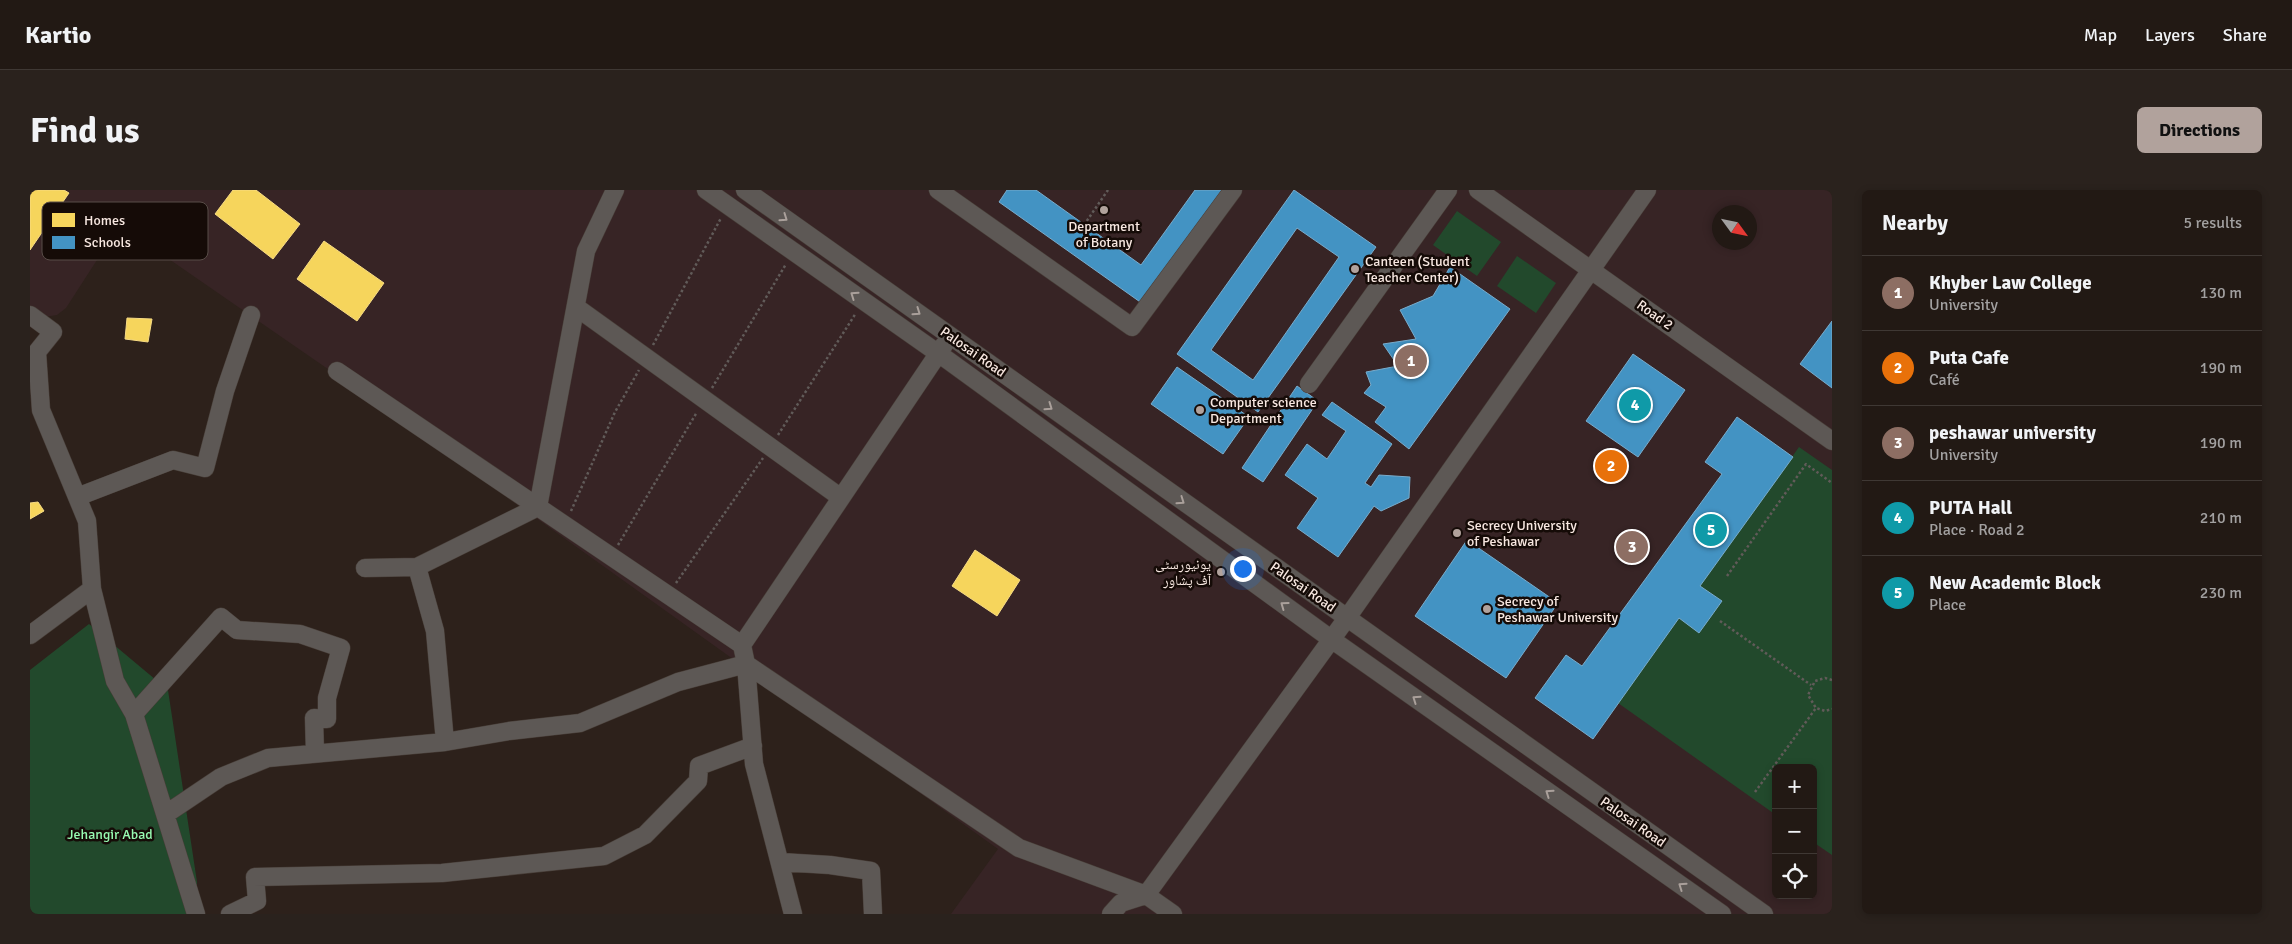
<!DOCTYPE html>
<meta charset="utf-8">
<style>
body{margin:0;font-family:Signika,"Noto Naskh Arabic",sans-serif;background:#2a221d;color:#f1f3f6}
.controls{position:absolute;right:15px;bottom:15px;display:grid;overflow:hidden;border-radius:8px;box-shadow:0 2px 8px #0003}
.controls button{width:45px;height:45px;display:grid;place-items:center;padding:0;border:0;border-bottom:1px solid #3f3834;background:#221914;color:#f1f3f6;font:25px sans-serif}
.compass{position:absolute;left:1682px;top:15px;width:45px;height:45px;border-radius:50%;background:#221914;box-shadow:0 2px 8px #0003;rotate:123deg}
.you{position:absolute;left:1212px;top:378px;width:18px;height:18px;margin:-12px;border:4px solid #fff;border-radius:50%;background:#1a73e8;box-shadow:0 0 0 8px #1a73e833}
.badge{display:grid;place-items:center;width:32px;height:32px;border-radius:50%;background:#b1a29c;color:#fff;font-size:16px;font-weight:700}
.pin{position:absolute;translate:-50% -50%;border:2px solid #fff;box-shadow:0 1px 5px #0006}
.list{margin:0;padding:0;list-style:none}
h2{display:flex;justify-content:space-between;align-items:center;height:65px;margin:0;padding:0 20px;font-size:21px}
h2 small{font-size:16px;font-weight:400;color:#a2a0a0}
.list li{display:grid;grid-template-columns:32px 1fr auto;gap:15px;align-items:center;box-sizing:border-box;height:75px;padding:0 20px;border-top:1px solid #3f3834}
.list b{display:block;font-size:19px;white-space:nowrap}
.list p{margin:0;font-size:16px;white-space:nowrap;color:#a2a0a0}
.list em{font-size:16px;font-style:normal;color:#a2a0a0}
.icon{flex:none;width:28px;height:28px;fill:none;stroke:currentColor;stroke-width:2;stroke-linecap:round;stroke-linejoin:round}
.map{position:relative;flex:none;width:1802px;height:724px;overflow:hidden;border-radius:8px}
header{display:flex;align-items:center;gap:30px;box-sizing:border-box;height:70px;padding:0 25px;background:#221914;border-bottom:1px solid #3f3834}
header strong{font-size:24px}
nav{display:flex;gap:28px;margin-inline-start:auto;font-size:18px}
.intro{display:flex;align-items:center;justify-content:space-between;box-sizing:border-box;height:120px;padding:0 30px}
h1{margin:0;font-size:35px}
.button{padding:12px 22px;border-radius:8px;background:#b1a29c;color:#111;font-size:18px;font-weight:700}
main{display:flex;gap:30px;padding:0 30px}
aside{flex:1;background:#221914;border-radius:8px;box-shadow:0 2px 8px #0003}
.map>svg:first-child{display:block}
.education{fill:#372425;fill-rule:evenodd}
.green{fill:#22492c}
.homes{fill:#f6d55c;stroke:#f7db84}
.schools{fill:#4393c3;stroke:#79accc;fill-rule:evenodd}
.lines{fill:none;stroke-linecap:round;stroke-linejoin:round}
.minor-casing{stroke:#483e38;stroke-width:19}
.path{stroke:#615b59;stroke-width:2.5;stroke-dasharray:2.5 2.5;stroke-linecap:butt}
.minor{stroke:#5d5855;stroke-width:18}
.oneway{stroke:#aaa09b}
.poi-dot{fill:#b1a29c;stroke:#150b07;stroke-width:2}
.labels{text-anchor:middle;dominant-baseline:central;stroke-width:5;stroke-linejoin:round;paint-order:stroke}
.poi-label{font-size:14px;fill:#f8e8e1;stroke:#150b07;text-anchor:start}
.street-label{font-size:14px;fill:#f8e8e1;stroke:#150b07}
.park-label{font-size:14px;fill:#97fbb2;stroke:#150b07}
.key{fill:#150b07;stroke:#594d48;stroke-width:1}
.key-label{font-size:14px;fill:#f8e8e1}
</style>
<header>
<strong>Kartio</strong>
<nav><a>Map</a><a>Layers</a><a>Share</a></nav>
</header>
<div class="intro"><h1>Find us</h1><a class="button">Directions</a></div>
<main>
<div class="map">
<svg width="1802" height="724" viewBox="0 0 1802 724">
<rect width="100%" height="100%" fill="#2d211b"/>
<path class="education" d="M0,0H1802V724H921L968,659L308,186L94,38L85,42L36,118L27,125L14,127L0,121ZM1690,22H1720V52H1690ZM1746,578H1783V705H1746Z"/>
<path class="green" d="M1427,21L1471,52L1447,86L1403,55Z
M1487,66L1526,93L1506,123L1467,96Z
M1769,257L1802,280V665L1783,652V578H1746V625L1588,513L1649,428L1669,442L1692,411L1670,396Z
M59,434L138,500L167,692V724H0V480Z"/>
<path class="homes" d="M0,0H34L39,3L0,60Z
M203,0H226L270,34L243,69L185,24Z
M294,51L354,93L327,131L267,89Z
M97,128L122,129L118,152L95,149Z
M8,312L14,321L0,329V313Z
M945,360L990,390L967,426L922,396Z"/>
<path class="schools" d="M977,0H1006L1111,75L1165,0H1194L1113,114L969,12Z
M1264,0L1346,57L1228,222L1147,164ZM1267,38L1309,67L1223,190L1181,160Z
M1420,77L1480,119L1379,259L1345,232L1356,217L1334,203L1341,195L1336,182L1368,176L1353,154L1386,149L1370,120L1403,106Z
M1802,131V198L1770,174Z
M1603,164L1655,200L1608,267L1556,231Z
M1147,177L1219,227L1193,264L1121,214Z
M1267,196L1288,211L1233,292L1212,278Z
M1302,212L1362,254L1335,293L1341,297L1349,285L1380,287L1379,308L1351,321L1344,316L1308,367L1267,338L1288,308L1255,285L1277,254L1297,269L1316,241L1292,225Z
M1707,227L1763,267L1670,396L1692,411L1682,425L1669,443L1649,428L1563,549L1505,508L1536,465L1552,476L1692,284L1675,272Z
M1437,350L1528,413L1476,488L1385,426Z"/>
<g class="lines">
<g class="minor-casing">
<path id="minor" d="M676,0L919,171L1301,449L1692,724
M715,0L1734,724
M908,0L1102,137L1203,0
M1448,0L1802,251
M546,117L810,307
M0,125L23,142L7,162L11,220L57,331L62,399L85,491L104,524L166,724
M307,181L712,455
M1279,194L1418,0
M47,307L143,270L175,278L195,201L221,125
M387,377L405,441L415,552
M335,378L387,377L508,317L556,61L585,0
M0,445L62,399
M104,524L191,427L207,440L270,444L311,458L297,508V529L284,528L285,563
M136,624L191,587L238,568L415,552L479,541L550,533L648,492L716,474L989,658L1116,705L1143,724
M751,672L800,675L841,681L843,724
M200,724L227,711L225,687L412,683L574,666L615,645L668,591L669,576L723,556
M763,724L724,574L716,474L712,455L914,155
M1081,724L1091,713L1116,705L1317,428L1617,0"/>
</g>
<path class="path" d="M1054,35L1078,0
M623,155L691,28
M682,198L756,74
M748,245L826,123
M541,321L585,222L609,180
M588,355L667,222
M1697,386L1776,274L1802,293
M646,393L733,268
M1690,431L1781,495
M1802,490L1795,488L1785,491L1778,505L1786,518L1795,521L1802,519
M1725,602L1786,518"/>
<use href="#minor" class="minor"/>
</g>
<defs><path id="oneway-chevron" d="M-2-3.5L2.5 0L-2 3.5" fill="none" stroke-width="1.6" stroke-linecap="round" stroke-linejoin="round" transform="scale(1.25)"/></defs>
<g class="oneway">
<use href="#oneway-chevron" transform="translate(754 28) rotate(35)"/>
<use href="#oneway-chevron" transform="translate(824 105) rotate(-145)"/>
<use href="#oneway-chevron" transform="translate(887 122) rotate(35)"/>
<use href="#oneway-chevron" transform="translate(1019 217) rotate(35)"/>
<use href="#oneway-chevron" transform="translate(1151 311) rotate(35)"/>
<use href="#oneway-chevron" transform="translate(1254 415) rotate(-144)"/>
<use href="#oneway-chevron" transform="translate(1386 509) rotate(-145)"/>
<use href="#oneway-chevron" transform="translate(1519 603) rotate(-145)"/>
<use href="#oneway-chevron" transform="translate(1652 696) rotate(-145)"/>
</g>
<g class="poi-dot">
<circle cx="1074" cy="20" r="5"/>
<circle cx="1325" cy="79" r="5"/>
<circle cx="1170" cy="220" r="5"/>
<circle cx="1427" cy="343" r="5"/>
<circle cx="1191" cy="382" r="5"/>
<circle cx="1457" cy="419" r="5"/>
</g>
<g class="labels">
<g class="poi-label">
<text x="1074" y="36" text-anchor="middle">Department<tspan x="1074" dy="16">of Botany</tspan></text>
<text x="1335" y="71">Canteen (Student<tspan x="1335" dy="16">Teacher Center)</tspan></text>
<text x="1180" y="212">Computer science<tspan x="1180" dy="16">Department</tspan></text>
<text x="1437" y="335">Secrecy University<tspan x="1437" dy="16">of Peshawar</tspan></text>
<text x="1181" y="374" text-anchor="end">یونیورسٹی<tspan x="1181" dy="16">آف پشاور</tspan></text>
<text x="1467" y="411">Secrecy of<tspan x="1467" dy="16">Peshawar University</tspan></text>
</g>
<g class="street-label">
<text transform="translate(1625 125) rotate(35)">Road 2</text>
<text transform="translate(943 162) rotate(35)">Palosai Road</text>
<text transform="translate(1273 397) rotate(35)">Palosai Road</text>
<text transform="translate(1603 632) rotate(35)">Palosai Road</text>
</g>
<g class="park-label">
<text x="80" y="644">Jehangir Abad</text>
</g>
</g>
<rect x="12" y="12" width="166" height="58" rx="8" class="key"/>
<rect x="22" y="23" width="23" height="14" fill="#f6d55c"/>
<rect x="22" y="46" width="23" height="13" fill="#4393c3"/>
<g class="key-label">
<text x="54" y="35">Homes</text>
<text x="54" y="57">Schools</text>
</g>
</svg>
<div class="controls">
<button>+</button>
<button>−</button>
<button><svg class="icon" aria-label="locate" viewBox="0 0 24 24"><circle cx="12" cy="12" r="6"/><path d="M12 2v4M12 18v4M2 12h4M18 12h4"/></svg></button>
</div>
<svg class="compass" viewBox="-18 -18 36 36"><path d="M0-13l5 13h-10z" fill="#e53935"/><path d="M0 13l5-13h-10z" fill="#a2a0a0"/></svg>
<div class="you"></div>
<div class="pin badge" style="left:1381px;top:171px;background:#8d6e63">1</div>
<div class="pin badge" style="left:1581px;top:276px;background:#e8710a">2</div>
<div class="pin badge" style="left:1602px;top:357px;background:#8d6e63">3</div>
<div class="pin badge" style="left:1605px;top:215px;background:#0f9aa8">4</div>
<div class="pin badge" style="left:1681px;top:340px;background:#0f9aa8">5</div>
</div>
<aside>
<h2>Nearby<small>5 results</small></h2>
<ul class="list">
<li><span class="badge" style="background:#8d6e63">1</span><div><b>Khyber Law College</b><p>University</p></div><em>130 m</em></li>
<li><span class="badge" style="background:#e8710a">2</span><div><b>Puta Cafe</b><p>Café</p></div><em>190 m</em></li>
<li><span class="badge" style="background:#8d6e63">3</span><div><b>peshawar university</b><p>University</p></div><em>190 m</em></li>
<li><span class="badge" style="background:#0f9aa8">4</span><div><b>PUTA Hall</b><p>Place · Road 2</p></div><em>210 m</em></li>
<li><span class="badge" style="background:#0f9aa8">5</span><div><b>New Academic Block</b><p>Place</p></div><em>230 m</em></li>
</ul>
</aside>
</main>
